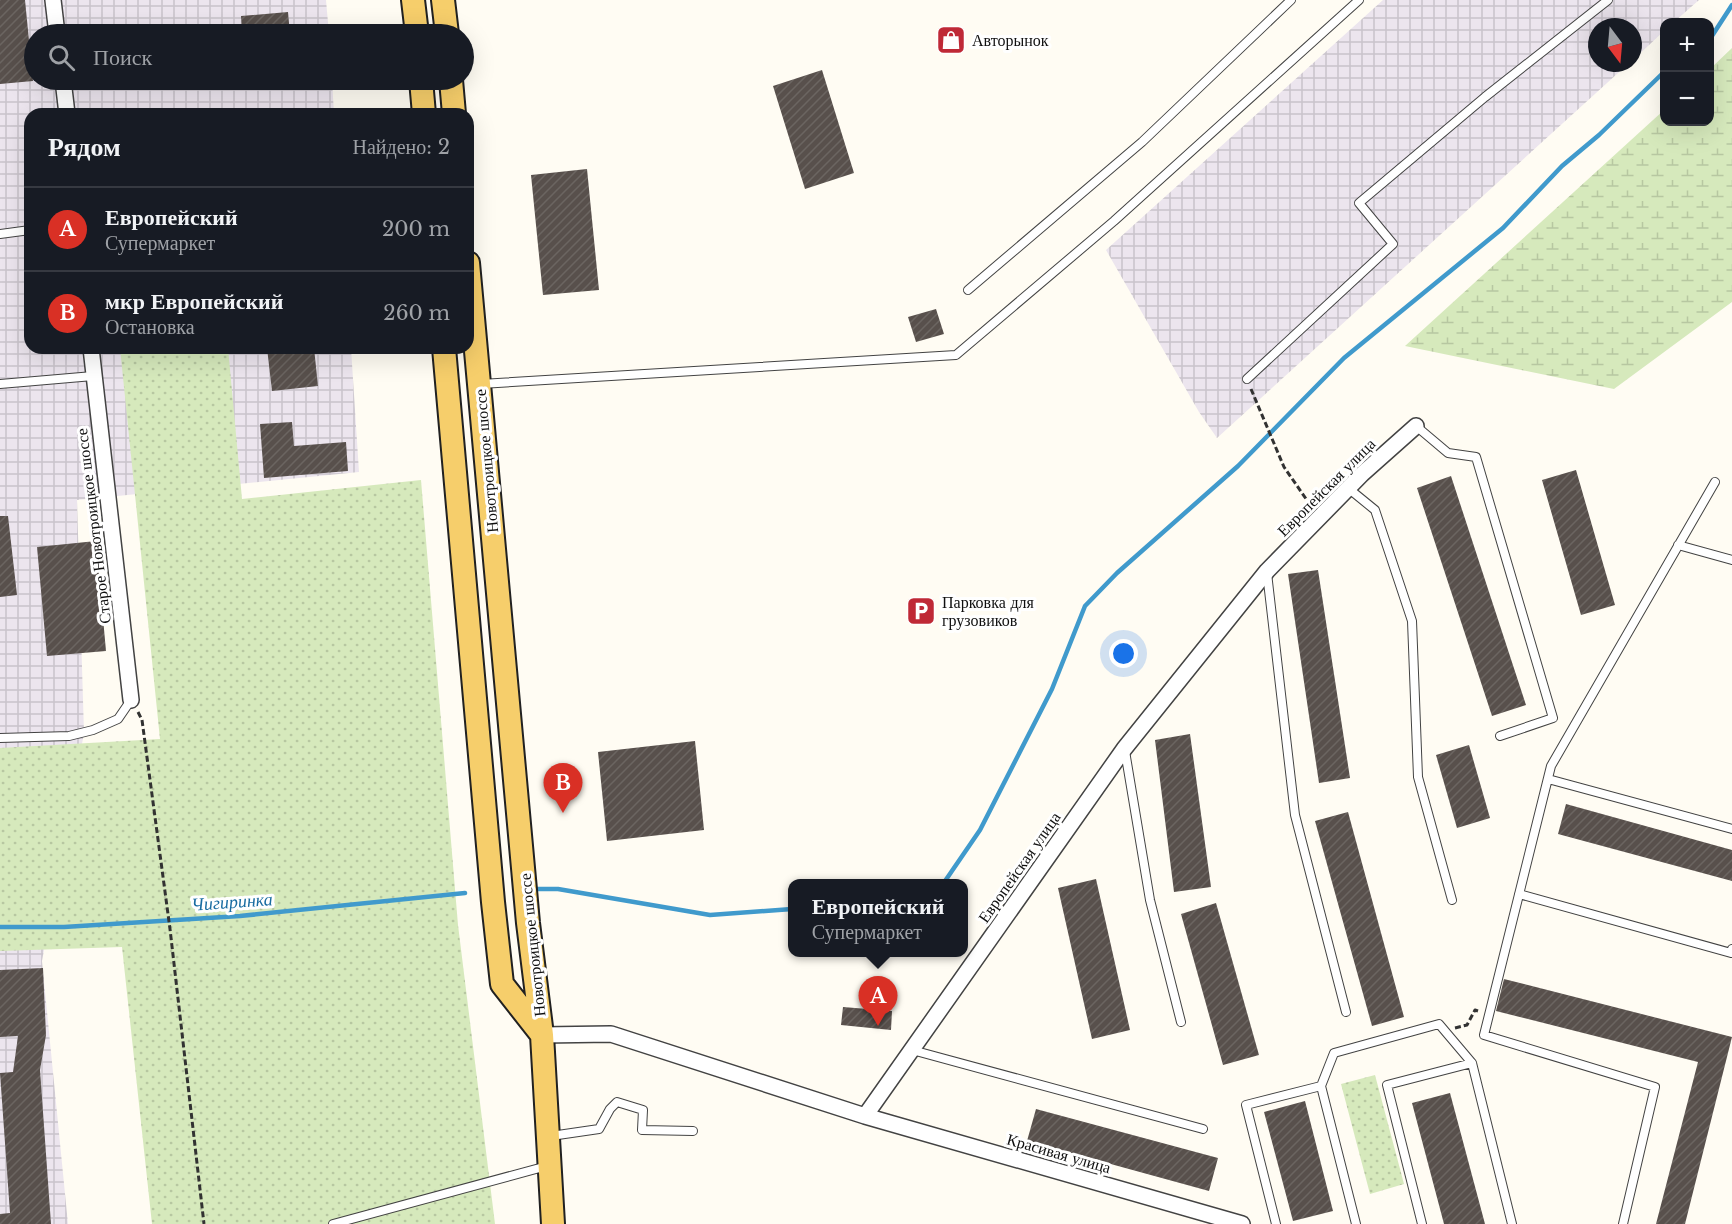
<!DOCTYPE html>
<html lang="ru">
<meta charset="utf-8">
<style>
body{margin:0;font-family:"Libre Baskerville",serif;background:#242831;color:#f1f3f6}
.controls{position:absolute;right:18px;top:18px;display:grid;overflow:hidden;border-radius:12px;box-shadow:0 6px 24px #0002}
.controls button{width:54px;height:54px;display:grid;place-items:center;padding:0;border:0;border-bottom:2px solid #363941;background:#171b24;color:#f1f3f6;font:30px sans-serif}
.compass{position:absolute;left:1588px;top:18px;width:54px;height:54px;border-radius:50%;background:#171b24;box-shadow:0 6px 24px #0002;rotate:164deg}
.you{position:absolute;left:1124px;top:654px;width:21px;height:21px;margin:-15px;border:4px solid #fff;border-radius:50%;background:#1a73e8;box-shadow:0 0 0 9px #1a73e833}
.badge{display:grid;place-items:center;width:39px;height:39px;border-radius:50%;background:#d93025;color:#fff;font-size:20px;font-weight:700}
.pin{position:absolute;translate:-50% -50px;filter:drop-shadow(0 2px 3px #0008)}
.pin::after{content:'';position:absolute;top:32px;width:21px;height:18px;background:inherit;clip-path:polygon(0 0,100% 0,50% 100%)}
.popup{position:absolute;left:788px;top:879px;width:180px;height:78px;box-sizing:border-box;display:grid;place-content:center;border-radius:12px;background:#171b24;filter:drop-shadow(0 2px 4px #0005);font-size:20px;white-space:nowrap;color:#9ea1a6}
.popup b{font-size:22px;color:#f1f3f6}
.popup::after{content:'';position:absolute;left:50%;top:100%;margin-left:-12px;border:12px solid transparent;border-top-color:#171b24}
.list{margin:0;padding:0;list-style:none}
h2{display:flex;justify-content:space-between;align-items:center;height:78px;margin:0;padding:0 24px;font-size:26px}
h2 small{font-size:20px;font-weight:400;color:#9ea1a6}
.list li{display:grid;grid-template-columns:39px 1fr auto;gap:18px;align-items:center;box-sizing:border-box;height:84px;padding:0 24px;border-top:2px solid #363941}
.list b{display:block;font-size:22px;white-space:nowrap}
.list p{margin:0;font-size:20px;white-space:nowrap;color:#9ea1a6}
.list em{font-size:20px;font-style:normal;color:#9ea1a6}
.icon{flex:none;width:33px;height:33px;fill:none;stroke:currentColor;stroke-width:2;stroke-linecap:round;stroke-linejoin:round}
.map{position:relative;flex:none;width:1732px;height:1224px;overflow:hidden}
.search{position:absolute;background:#171b24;box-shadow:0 6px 24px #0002;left:24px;top:24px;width:450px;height:66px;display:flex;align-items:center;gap:15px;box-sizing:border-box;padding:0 21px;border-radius:33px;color:#9ea1a6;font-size:22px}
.panel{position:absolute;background:#171b24;box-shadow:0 6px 24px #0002;left:24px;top:108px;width:450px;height:246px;border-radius:18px}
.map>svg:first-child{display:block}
.industrial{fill:url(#industrial-grid)}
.wetland{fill:url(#wetland-marsh)}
.park{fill:url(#park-dots)}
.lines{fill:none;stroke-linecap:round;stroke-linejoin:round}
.stream{stroke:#409acc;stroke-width:4.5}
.building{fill:url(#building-hatch)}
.service-casing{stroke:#434343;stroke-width:10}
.minor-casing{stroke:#434343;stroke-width:18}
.primary-casing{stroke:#212121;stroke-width:26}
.path{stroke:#323232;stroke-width:3;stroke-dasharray:6 3;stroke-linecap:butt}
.service{stroke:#fff;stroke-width:8}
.minor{stroke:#fff;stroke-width:15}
.primary{stroke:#f6ce6b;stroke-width:22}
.labels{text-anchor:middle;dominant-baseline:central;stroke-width:6;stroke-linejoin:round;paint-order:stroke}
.poi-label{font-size:16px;fill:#101010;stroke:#fff;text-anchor:start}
.street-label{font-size:16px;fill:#101010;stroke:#fff}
.water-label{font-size:18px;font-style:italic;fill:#196ca1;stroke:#fff}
</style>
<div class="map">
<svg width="1732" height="1224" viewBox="0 0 1732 1224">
<defs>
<pattern id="industrial-grid" width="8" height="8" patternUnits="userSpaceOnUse" patternTransform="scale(1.5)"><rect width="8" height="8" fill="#ece5ee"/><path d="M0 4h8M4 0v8" fill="none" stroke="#c9c3cb"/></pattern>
<pattern id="wetland-marsh" width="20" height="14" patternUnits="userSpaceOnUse" patternTransform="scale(1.5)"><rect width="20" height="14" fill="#d6e9bc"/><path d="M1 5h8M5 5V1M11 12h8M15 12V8" fill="none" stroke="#b7c7a1"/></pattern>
<pattern id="park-dots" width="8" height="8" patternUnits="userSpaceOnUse" patternTransform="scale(1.5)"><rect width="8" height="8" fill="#d6e9bc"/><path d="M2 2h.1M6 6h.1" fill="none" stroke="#b7c7a1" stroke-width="1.8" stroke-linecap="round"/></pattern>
<pattern id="building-hatch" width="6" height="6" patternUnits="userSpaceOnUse" patternTransform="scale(1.5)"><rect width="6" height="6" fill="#58504c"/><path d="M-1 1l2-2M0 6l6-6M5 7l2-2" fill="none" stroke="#6b6561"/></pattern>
</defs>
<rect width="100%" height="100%" fill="#fffcf3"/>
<path class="industrial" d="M0,0H326L329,34H34V80H332L334,114H30V348H351L359,472L77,500L84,733L42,961L68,1224H0Z
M1383,0H1699L1674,22H1664V31L1633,60V27H1597V63H1629L1217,438L1199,412L1106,250Z"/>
<path class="wetland" d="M1732,48V302L1614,389L1405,346L1664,110V122H1710V69Z"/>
<path class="park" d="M120,348H228L242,499L421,480L458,925L495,1224H152L122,947L0,951V748L160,739Z
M1375,1075L1404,1184L1370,1194L1341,1084Z"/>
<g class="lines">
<path class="stream" d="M1710,39L1732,5
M943,884L980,830L1052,689L1085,606L1117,573L1238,466L1344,358L1503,228L1562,166L1599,135L1664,72
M536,889H558L710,915L792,909
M0,927H64L240,916L465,893"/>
</g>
<path class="building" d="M0,0H25L33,81L0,84Z
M288,12L290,34H242L241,16Z
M822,70L854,173L805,189L773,86Z
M587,169L599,290L543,295L531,175Z
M936,309L944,334L916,342L908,317Z
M267,348H314L318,386L272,391Z
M292,422L294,446L346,442L348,471L264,478L260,424Z
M1576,470L1615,605L1581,615L1542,480Z
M1451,476L1526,705L1492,716L1417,488Z
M0,516H8L17,595L0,597Z
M96,541L106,651L47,656L37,547Z
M1318,570L1350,778L1319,783L1288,574Z
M1190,734L1211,887L1174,892L1155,740Z
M695,741L704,830L607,841L598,752Z
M1469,745L1490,818L1457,828L1436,755Z
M1566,804L1732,850V881L1558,834Z
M1348,812L1404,1017L1372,1026L1315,821Z
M1096,879L1130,1030L1092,1039L1058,888Z
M1216,903L1259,1055L1223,1065L1181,914Z
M43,968L46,1035L40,1070L51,1224H0V1214L10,1213L0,1073L13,1072L18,1036L0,1037V970Z
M1504,979L1732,1037L1685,1224H1656L1698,1062L1496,1011Z
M843,1007L892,1011L891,1030L841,1025Z
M1450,1093L1485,1224H1444L1412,1103Z
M1305,1101L1333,1211L1293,1221L1264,1112Z
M1036,1109L1218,1158L1209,1191L1027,1141Z"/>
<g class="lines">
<g class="service-casing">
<path id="service" d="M0,234L30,230
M968,290L1142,142L1291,0
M1247,379L1393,244L1359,203L1485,97L1608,0
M0,384L93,376
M481,384L956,355L1114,221L1359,0
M1416,426L1448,453L1476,457L1553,718L1500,736
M1348,488L1375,510L1412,621L1418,777L1452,900
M1678,545L1732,560
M1267,573L1295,815L1346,1012
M0,738L69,736L93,730L118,719L131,700
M1125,751L1150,900L1181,1022
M1548,779L1732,829
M1519,894L1731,953L1732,949
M912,1050L1203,1129
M1321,1086L1334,1053L1439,1024L1472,1063
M551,1136L599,1129L610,1109L617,1102L643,1110L642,1130L693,1131
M333,1224L547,1166
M1276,1224L1246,1105L1321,1086L1356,1224
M1422,1224L1387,1085L1472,1063L1512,1224
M1623,1224L1655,1087L1484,1035L1551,766L1715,482"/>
</g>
<g class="minor-casing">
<path id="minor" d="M53,0L57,34
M63,80L67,114
M91,348L131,700
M542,1035L611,1034L865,1116L1124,749L1267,571L1362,474L1416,426
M865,1116L1242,1224"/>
</g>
<g class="primary-casing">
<path id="primary" d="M413,0L417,34
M443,0L447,34
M421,80L424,114
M451,80L454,114
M468,263L528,923L542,1035L553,1224
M444,348L493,902L502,984L542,1035"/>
</g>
<path class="path" d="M1251,389L1284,467L1311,506
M138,712L142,720L170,929L204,1224
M1455,1028L1467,1025L1475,1010L1478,1011"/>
<use href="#service" class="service"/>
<use href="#minor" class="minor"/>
<use href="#primary" class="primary"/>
</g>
<defs>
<g id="shop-square" transform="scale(1.5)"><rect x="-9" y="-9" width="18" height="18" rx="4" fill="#bf2936" stroke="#fff"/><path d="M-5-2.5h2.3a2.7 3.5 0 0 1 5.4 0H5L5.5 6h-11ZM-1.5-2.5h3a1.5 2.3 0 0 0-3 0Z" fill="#fff"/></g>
<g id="parking-square" transform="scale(1.5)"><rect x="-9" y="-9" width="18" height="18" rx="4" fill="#bf2936" stroke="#fff"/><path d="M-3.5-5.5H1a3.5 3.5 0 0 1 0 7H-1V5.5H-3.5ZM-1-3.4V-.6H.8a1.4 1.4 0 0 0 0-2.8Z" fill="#fff"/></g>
</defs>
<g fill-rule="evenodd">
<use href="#shop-square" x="951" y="40"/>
<use href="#parking-square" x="921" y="611"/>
</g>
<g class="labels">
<g class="poi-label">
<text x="972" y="40">Авторынок</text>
<text x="942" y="602">Парковка для<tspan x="942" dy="18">грузовиков</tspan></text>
</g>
<g class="street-label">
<text transform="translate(486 461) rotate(-95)">Новотроицкое шоссе</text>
<text transform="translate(1326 487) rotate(-45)">Европейская улица</text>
<text transform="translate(93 526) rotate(-97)">Старое Новотроицкое шоссе</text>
<text transform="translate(1019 867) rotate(-55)">Европейская улица</text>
<text transform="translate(532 945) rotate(-96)">Новотроицкое шоссе</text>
<text transform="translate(1059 1153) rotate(16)">Красивая улица</text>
</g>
<g class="water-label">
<text transform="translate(232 902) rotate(-4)">Чигиринка</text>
</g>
</g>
</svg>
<div class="controls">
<button>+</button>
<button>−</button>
</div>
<svg class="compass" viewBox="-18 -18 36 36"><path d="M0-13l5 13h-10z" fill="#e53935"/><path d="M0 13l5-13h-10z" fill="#9ea1a6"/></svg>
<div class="you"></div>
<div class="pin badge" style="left:878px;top:1026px">A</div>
<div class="popup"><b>Европейский</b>Супермаркет</div>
<div class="pin badge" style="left:563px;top:813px">B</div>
<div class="search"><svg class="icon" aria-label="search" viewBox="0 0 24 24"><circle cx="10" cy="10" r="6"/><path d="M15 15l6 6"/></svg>Поиск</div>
<section class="panel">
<h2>Рядом<small>Найдено: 2</small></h2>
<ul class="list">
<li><span class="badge">A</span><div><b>Европейский</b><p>Супермаркет</p></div><em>200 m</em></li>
<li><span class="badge">B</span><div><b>мкр Европейский</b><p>Остановка</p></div><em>260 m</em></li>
</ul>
</section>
</div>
